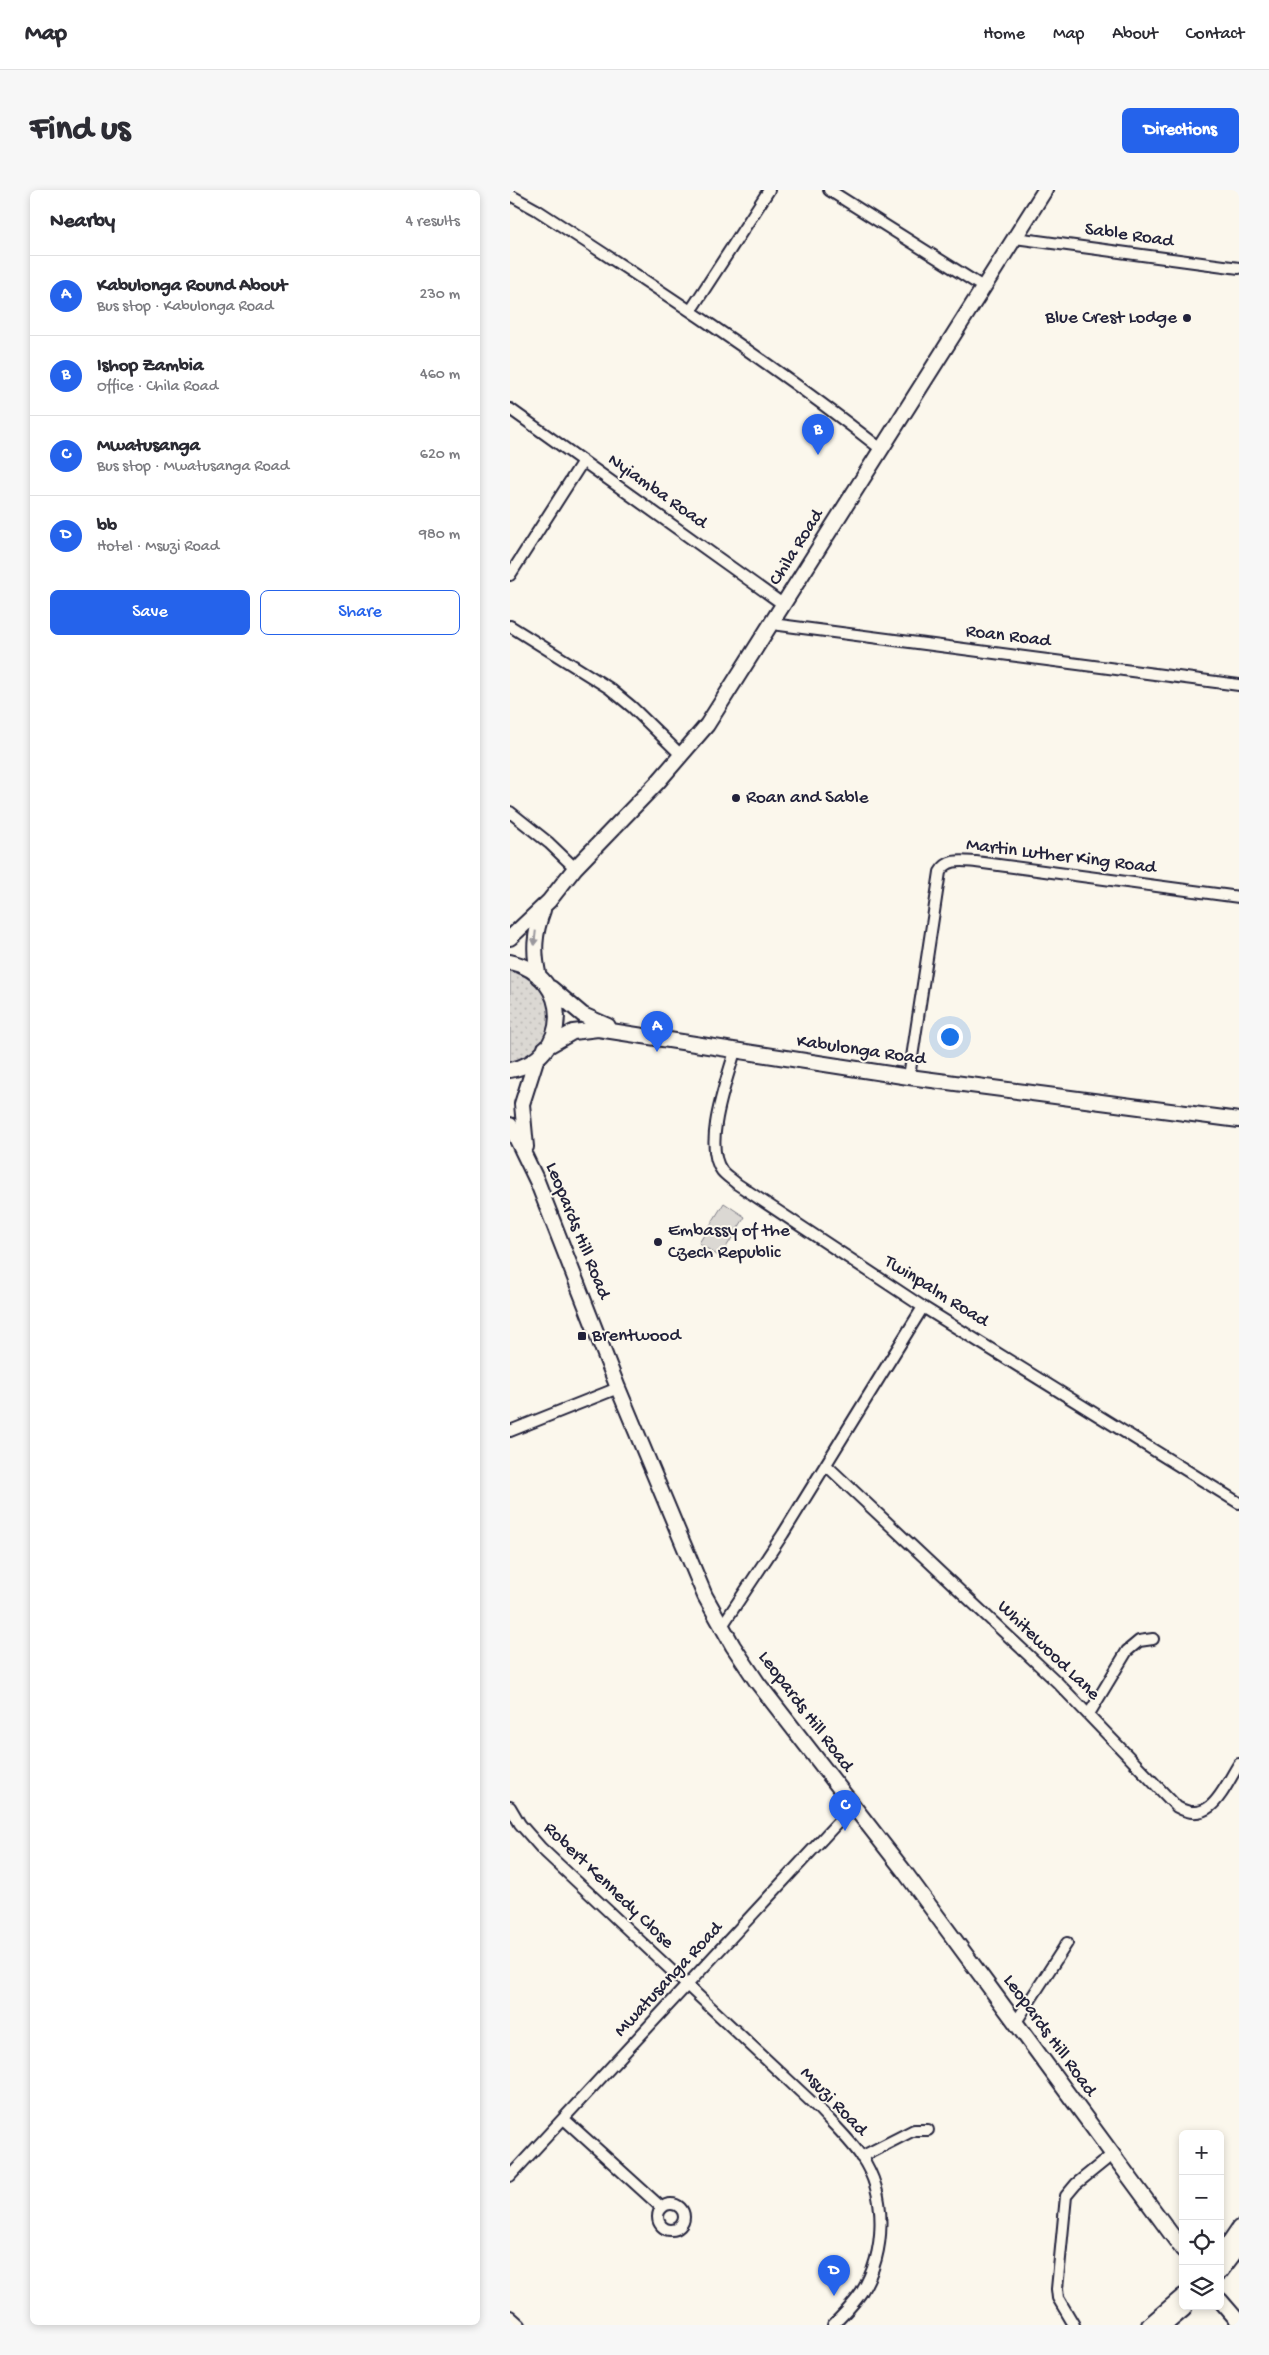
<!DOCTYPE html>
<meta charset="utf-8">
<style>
body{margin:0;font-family:"Gochi Hand",sans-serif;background:#f7f7f7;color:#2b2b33}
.controls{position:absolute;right:15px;bottom:15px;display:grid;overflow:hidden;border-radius:8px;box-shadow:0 2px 8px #0003}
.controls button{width:45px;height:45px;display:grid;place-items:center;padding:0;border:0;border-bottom:1px solid #e1e1e2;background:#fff;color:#2b2b33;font:25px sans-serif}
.you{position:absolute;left:439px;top:846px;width:18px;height:18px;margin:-12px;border:4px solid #fff;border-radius:50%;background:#1a73e8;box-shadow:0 0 0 8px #1a73e833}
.badge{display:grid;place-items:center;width:32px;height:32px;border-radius:50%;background:#2563eb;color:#fff;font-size:16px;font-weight:700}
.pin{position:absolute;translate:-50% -41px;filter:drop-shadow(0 1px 2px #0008)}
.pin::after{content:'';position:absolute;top:26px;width:18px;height:15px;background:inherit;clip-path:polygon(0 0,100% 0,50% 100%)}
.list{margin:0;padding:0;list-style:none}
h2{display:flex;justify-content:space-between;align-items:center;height:65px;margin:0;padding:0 20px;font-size:21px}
h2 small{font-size:16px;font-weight:400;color:#7c7c81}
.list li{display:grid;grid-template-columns:32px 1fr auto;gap:15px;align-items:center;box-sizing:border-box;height:80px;padding:0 20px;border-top:1px solid #e1e1e2}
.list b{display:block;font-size:19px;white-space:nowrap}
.list p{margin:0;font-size:16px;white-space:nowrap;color:#7c7c81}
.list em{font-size:16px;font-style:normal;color:#7c7c81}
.actions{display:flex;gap:10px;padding:15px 20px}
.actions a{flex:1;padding:11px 0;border:1px solid #2563eb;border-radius:8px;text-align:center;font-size:18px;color:#2563eb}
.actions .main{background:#2563eb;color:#fff}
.icon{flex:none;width:28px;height:28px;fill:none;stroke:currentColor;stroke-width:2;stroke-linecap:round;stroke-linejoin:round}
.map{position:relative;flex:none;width:729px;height:2135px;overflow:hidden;border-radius:8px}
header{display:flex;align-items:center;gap:30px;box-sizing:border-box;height:70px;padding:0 25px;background:#fff;border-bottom:1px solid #e1e1e2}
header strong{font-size:24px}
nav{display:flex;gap:28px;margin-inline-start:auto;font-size:18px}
.intro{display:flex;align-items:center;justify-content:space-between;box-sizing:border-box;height:120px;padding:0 30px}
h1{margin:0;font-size:35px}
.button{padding:12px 22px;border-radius:8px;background:#2563eb;color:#fff;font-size:18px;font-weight:700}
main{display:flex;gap:30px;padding:0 30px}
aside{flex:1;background:#fff;border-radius:8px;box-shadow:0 2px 8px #0003}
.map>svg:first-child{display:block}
.grass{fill:url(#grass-dots);stroke:#7e7d87}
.park{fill:#dbd8d3;stroke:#7e7d87}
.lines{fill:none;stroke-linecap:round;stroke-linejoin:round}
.street-casing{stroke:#22223b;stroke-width:14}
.secondary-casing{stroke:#22223b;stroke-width:18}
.street{stroke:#fbf7ec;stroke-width:10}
.secondary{stroke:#fbf7ec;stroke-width:14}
.oneway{fill:#99979c}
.poi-dot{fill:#22223b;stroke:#fbf7ec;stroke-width:2}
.labels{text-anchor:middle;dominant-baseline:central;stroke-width:4;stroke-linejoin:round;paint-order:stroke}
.street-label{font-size:19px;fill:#22223b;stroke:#fbf7ec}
.poi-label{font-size:19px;fill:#22223b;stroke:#fbf7ec;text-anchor:start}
</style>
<header>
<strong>Map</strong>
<nav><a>Home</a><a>Map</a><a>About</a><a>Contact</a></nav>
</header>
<div class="intro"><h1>Find us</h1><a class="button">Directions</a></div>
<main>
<aside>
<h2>Nearby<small>4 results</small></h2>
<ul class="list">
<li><span class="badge">A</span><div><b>Kabulonga Round About</b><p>Bus stop · Kabulonga Road</p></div><em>230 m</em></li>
<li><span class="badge">B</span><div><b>Ishop Zambia</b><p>Office · Chila Road</p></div><em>460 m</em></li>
<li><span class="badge">C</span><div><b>Mwatusanga</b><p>Bus stop · Mwatusanga Road</p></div><em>620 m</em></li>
<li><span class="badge">D</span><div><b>bb</b><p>Hotel · Msuzi Road</p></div><em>980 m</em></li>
</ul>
<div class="actions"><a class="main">Save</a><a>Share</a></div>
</aside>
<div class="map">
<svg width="729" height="2135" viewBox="0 0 729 2135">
<defs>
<pattern id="grass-dots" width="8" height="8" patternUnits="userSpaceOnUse" patternTransform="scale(1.25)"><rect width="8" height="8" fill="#dbd8d3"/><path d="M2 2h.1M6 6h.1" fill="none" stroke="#bcb9b6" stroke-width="1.8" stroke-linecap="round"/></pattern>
</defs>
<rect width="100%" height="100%" fill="#fbf7ec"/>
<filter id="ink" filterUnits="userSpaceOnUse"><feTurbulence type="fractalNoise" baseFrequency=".02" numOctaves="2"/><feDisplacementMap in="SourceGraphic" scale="10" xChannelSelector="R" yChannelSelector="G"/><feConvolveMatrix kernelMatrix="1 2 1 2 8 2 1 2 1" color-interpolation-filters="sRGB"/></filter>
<g filter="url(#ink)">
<path class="grass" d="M0,779C9,782 18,783 25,789C29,792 31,798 34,802C53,835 33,863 0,873Z"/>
<path class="park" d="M214,1013L235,1027L210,1067L189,1053Z"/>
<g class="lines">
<g class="street-casing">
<path id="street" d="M319,0L473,97
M0,5L27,20C144,96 261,172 371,259
M505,48L729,78
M181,120L259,0
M0,219L274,415
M0,385L73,271
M262,434L729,495
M0,436L99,498L122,517L171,565
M0,622L39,653L65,678
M225,861C217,890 192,955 212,981C216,986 223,990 227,994L413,1117L729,1313
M399,887L430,682C438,668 452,671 466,672L729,707
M0,1241L108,1198
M316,1275L547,1492L667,1617C701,1636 713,1599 729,1574
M212,1436L273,1344L413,1117
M579,1524L617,1461L629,1451L643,1449
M0,1617L10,1634L31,1658L310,1920C324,1935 339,1949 351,1966C378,2005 376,2063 351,2103C343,2115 333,2125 323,2135
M506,1832L557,1753
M54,1929L152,2018
M351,1967L404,1940H418
M0,1986L343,1616
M148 2027a13 13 0 1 1 26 0a13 13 0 1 1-26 0Z
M0,2126L10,2135
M564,2135L548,2108L547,2099L556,2006L566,1994L603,1964"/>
</g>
<g class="secondary-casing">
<path id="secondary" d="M0,748L39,711L65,678L147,593L197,535L535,0
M0,772C64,786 61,869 0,880
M29,787C23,762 24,744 33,720
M41,798L73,825L98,836
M35,858L63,842L88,839L399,887L729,930
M0,935L27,991L108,1198L195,1406L223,1456L247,1492L394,1681L673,2060
M16,957L12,914L26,870
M710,2066L729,2038
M710,2082L729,2057
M710,2110L729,2132
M639,2135L673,2106
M655,2135L674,2119"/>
</g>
<use href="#street" class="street"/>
<use href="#secondary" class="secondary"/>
</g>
<defs><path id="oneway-solid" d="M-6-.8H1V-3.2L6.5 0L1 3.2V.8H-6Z" transform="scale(1.25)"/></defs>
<use class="oneway" href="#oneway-solid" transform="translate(25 748) rotate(96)"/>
</g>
<g class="poi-dot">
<circle cx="677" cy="128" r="5"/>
<circle cx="226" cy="608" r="5"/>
<circle cx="148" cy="1052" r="5"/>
<rect x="67" y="1141" width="10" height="10" rx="2.5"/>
</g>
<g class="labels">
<g class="street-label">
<text transform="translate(619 46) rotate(8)">Sable Road</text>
<text transform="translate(147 302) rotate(35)">Nyiamba Road</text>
<text transform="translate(287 358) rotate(-58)">Chila Road</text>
<text transform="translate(498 447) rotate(7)">Roan Road</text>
<text transform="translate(551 667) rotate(7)">Martin Luther King Road</text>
<text transform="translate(351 861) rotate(8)">Kabulonga Road</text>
<text transform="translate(67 1041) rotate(68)">Leopards Hill Road</text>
<text transform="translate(426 1102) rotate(32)">Twinpalm Road</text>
<text transform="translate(538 1461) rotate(44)">Whitewood Lane</text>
<text transform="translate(295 1522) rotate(53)">Leopards Hill Road</text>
<text transform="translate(98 1696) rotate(44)">Robert Kennedy Close</text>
<text transform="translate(159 1790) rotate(-47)">Mwatusanga Road</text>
<text transform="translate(539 1846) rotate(54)">Leopards Hill Road</text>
<text transform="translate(323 1912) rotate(46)">Msuzi Road</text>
</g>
<g class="poi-label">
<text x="667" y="128" text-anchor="end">Blue Crest Lodge</text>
<text x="236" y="608">Roan and Sable</text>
<text x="158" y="1041">Embassy of the<tspan x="158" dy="22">Czech Republic</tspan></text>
<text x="82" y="1146">Brentwood</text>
</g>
</g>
</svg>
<div class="controls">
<button>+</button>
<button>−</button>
<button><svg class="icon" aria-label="locate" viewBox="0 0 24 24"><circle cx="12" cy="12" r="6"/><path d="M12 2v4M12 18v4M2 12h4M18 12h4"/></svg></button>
<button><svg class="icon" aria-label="layers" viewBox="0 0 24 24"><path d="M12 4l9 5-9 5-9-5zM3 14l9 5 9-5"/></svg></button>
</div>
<div class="you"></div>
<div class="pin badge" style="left:147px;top:862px">A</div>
<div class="pin badge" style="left:308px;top:265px">B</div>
<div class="pin badge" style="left:335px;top:1641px">C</div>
<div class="pin badge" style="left:324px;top:2106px">D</div>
</div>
</main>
